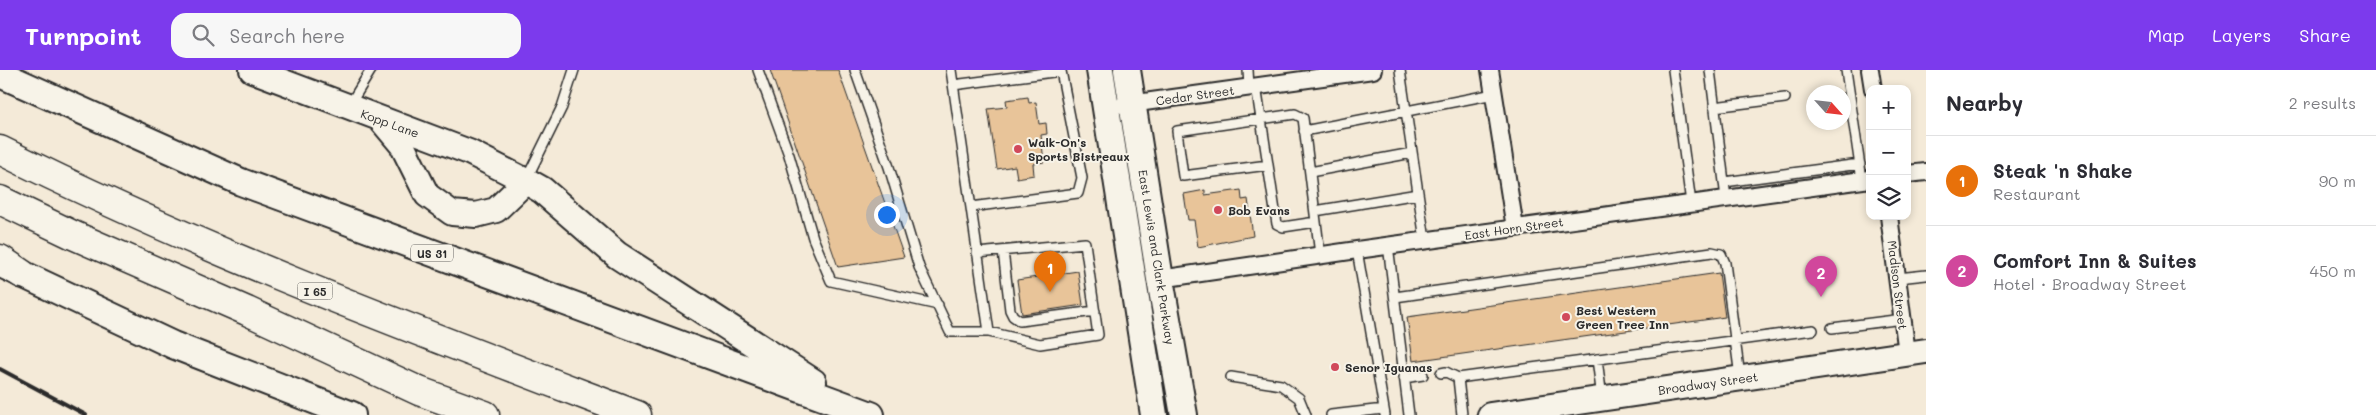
<!DOCTYPE html>
<meta charset="utf-8">
<style>
body{margin:0;font-family:Mali,sans-serif;background:#f7f7f7;color:#2b2b33}
.controls{position:absolute;right:15px;top:15px;display:grid;overflow:hidden;border-radius:10px;box-shadow:0 2px 8px #0003}
.controls button{width:45px;height:45px;display:grid;place-items:center;padding:0;border:0;border-bottom:1px solid #e1e1e2;background:#fff;color:#2b2b33;font:25px sans-serif}
.compass{position:absolute;left:1806px;top:15px;width:45px;height:45px;border-radius:50%;background:#fff;box-shadow:0 2px 8px #0003;rotate:117deg}
.you{position:absolute;left:886px;top:144px;width:18px;height:18px;margin:-12px;border:4px solid #fff;border-radius:50%;background:#1a73e8;box-shadow:0 0 0 8px #1a73e833}
.badge{display:grid;place-items:center;width:32px;height:32px;border-radius:50%;background:#7c3aed;color:#fff;font-size:16px;font-weight:700}
.pin{position:absolute;translate:-50% -41px;filter:drop-shadow(0 1px 2px #0008)}
.pin::after{content:'';position:absolute;top:26px;width:18px;height:15px;background:inherit;clip-path:polygon(0 0,100% 0,50% 100%)}
.list{margin:0;padding:0;list-style:none}
h2{display:flex;justify-content:space-between;align-items:center;height:65px;margin:0;padding:0 20px;font-size:21px}
h2 small{font-size:16px;font-weight:400;color:#7c7c81}
.list li{display:grid;grid-template-columns:32px 1fr auto;gap:15px;align-items:center;box-sizing:border-box;height:90px;padding:0 20px;border-top:1px solid #e1e1e2}
.list b{display:block;font-size:19px;white-space:nowrap}
.list p{margin:0;font-size:16px;white-space:nowrap;color:#7c7c81}
.list em{font-size:16px;font-style:normal;color:#7c7c81}
.icon{flex:none;width:28px;height:28px;fill:none;stroke:currentColor;stroke-width:2;stroke-linecap:round;stroke-linejoin:round}
.map{position:relative;flex:none;width:1926px;height:345px;overflow:hidden}
header{display:flex;align-items:center;gap:30px;box-sizing:border-box;height:70px;padding:0 25px;background:#7c3aed;color:#fff}
header strong{font-size:24px}
nav{display:flex;gap:28px;margin-inline-start:auto;font-size:18px}
.search{width:350px;height:45px;background:#f7f7f7;display:flex;align-items:center;gap:12px;box-sizing:border-box;padding:0 18px;border-radius:15px;color:#7c7c81;font-size:19px}
main{display:flex}
aside{flex:1;background:#fff}
.map>svg:first-child{display:block}
.building{fill:#e8c499;stroke:#2b2b2b}
.lines{fill:none;stroke-linecap:round;stroke-linejoin:round}
.lane-casing{stroke:#2b2b2b;stroke-width:12}
.street-casing{stroke:#2b2b2b;stroke-width:20}
.secondary-casing{stroke:#2b2b2b;stroke-width:28}
.primary-casing{stroke:#2b2b2b;stroke-width:30}
.highway-casing{stroke:#2b2b2b;stroke-width:31}
.lane{stroke:#f7f3e8;stroke-width:9}
.street{stroke:#f7f3e8;stroke-width:16}
.secondary{stroke:#f7f3e8;stroke-width:24}
.primary{stroke:#f7f3e8;stroke-width:26}
.highway{stroke:#f7f3e8;stroke-width:28}
.rail{stroke:#2b2b2b;stroke-width:4}
.poi-dot{fill:#d1495b;stroke:#f7f3e8;stroke-width:2}
.labels{text-anchor:middle;dominant-baseline:central;stroke-width:4;stroke-linejoin:round;paint-order:stroke}
.shield{fill:#f7f3e8;stroke:#686764;stroke-width:1}
.shield-label{font-size:11px;font-weight:bold;fill:#2b2b2b}
.street-label{font-size:12px;fill:#2b2b2b;stroke:#f7f3e8}
.poi-label{font-size:12px;font-weight:bold;fill:#2b2b2b;stroke:#f7f3e8;text-anchor:start}
</style>
<header>
<strong>Turnpoint</strong>
<div class="search"><svg class="icon" aria-label="search" viewBox="0 0 24 24"><circle cx="10" cy="10" r="6"/><path d="M15 15l6 6"/></svg>Search here</div>
<nav><a>Map</a><a>Layers</a><a>Share</a></nav>
</header>
<main>
<div class="map">
<svg width="1926" height="345" viewBox="0 0 1926 345">
<rect width="100%" height="100%" fill="#f4ead8"/>
<filter id="ink" filterUnits="userSpaceOnUse"><feTurbulence type="fractalNoise" baseFrequency=".02" numOctaves="2"/><feDisplacementMap in="SourceGraphic" scale="10" xChannelSelector="R" yChannelSelector="G"/><feConvolveMatrix kernelMatrix="1 2 1 2 8 2 1 2 1" color-interpolation-filters="sRGB"/></filter>
<g filter="url(#ink)">
<path class="building" d="M770,0H838L904,187L838,197Z
M1028,27L1029,33L1036,32L1039,54L1046,53L1047,64L1041,65L1044,92L1033,94L1034,105L1017,108L1015,96L997,99L988,39L1007,37L1006,30Z
M1205,120V125L1241,120L1242,130L1248,129L1253,166L1198,177L1194,150H1188L1184,124Z
M1078,201L1083,235L1022,244L1017,210Z
M1719,203L1725,247L1413,291L1407,247Z"/>
<g class="lines">
<g class="lane-casing">
<path id="lane" d="M758,0L789,85L813,168L831,211L938,235
M855,0L889,97L919,197L950,262H989L1040,274L1098,265L1085,173L977,183
M951,0L989,262
M1248,0L1249,17
M1400,0L1425,170
M1673,0L1691,133
M1710,0L1726,128
M1846,0L1862,110
M953,15L1061,1L1082,108L1078,123L971,137
M1256,16L1277,154L1283,157L1316,152L1320,185
M349,36L371,0
M1714,37L1785,28
M1304,61L1494,24
M1268,95L1183,106L1177,61L1295,44L1303,48L1316,152
M1310,102L1412,83
M527,108L562,37L574,0
M1724,112L1860,94
M1315,141L1418,124
M1388,175L1409,345
M1357,180L1385,345
M1003,181L1010,240L1013,246L1020,251L1095,241
M1898,208L1926,205
M1395,227L1712,182L1721,184L1725,193L1740,307
M1832,258L1903,249
M1597,289L1602,328
M1441,303L1446,302L1458,308L1813,260
M1231,307L1281,315L1299,328L1306,345
M1404,308L1423,305
M1458,308L1462,345
M1331,345L1384,339"/>
</g>
<g class="street-casing">
<path id="street" d="M1490,0L1515,158
M1870,0L1873,19
M1123,35L1373,0
M1907,104L1926,102
M1889,146L1907,283
M1160,209L1357,180L1870,109"/>
</g>
<g class="secondary-casing">
<path id="secondary" d="M252,0L469,82L526,111L496,140L476,145L452,143L427,125L402,75L381,50
M1490,345L1926,281"/>
</g>
<g class="primary-casing">
<path id="primary" d="M1100,0L1154,345
M1127,0L1160,209L1184,345
M0,4L241,112L871,345
M526,111L542,120L617,185L813,312
M3,195L173,275L352,345"/>
</g>
<g class="highway-casing">
<path id="highway" d="M0,80C206,183 422,263 637,345
M0,130L73,165L247,241L419,321L485,345
M0,189L22,204"/>
</g>
<use href="#lane" class="lane"/>
<use href="#street" class="street"/>
<use href="#secondary" class="secondary"/>
<use href="#primary" class="primary"/>
<use href="#highway" class="highway"/>
<path class="rail" d="M0,299L86,345"/>
</g>
</g>
<g class="poi-dot">
<circle cx="1018" cy="79" r="5"/>
<circle cx="1218" cy="140" r="5"/>
<circle cx="1566" cy="247" r="5"/>
<circle cx="1335" cy="297" r="5"/>
</g>
<g class="labels">
<g class="shield">
<rect x="411" y="174.5" width="42" height="17" rx="4"/>
<rect x="297.5" y="212.5" width="35" height="17" rx="4"/>
</g>
<g class="shield-label">
<text x="432" y="183">US 31</text>
<text x="315" y="221">I 65</text>
</g>
<g class="street-label">
<text transform="translate(1195 25) rotate(-8)">Cedar Street</text>
<text transform="translate(390 53) rotate(20)">Kopp Lane</text>
<text transform="translate(1514 158) rotate(-8)">East Horn Street</text>
<text transform="translate(1157 187) rotate(81)">East Lewis and Clark Parkway</text>
<text transform="translate(1898 215) rotate(83)">Madison Street</text>
<text transform="translate(1708 313) rotate(-8)">Broadway Street</text>
</g>
<g class="poi-label">
<text x="1028" y="72">Walk-On's<tspan x="1028" dy="14">Sports Bistreaux</tspan></text>
<text x="1228" y="140">Bob Evans</text>
<text x="1576" y="240">Best Western<tspan x="1576" dy="14">Green Tree Inn</tspan></text>
<text x="1345" y="297">Senor Iguanas</text>
</g>
</g>
</svg>
<div class="controls">
<button>+</button>
<button>−</button>
<button><svg class="icon" aria-label="layers" viewBox="0 0 24 24"><path d="M12 4l9 5-9 5-9-5zM3 14l9 5 9-5"/></svg></button>
</div>
<svg class="compass" viewBox="-18 -18 36 36"><path d="M0-13l5 13h-10z" fill="#e53935"/><path d="M0 13l5-13h-10z" fill="#7c7c81"/></svg>
<div class="you"></div>
<div class="pin badge" style="left:1050px;top:222px;background:#e8710a">1</div>
<div class="pin badge" style="left:1821px;top:227px;background:#d1479c">2</div>
</div>
<aside>
<h2>Nearby<small>2 results</small></h2>
<ul class="list">
<li><span class="badge" style="background:#e8710a">1</span><div><b>Steak 'n Shake</b><p>Restaurant</p></div><em>90 m</em></li>
<li><span class="badge" style="background:#d1479c">2</span><div><b>Comfort Inn &amp; Suites</b><p>Hotel · Broadway Street</p></div><em>450 m</em></li>
</ul>
</aside>
</main>
